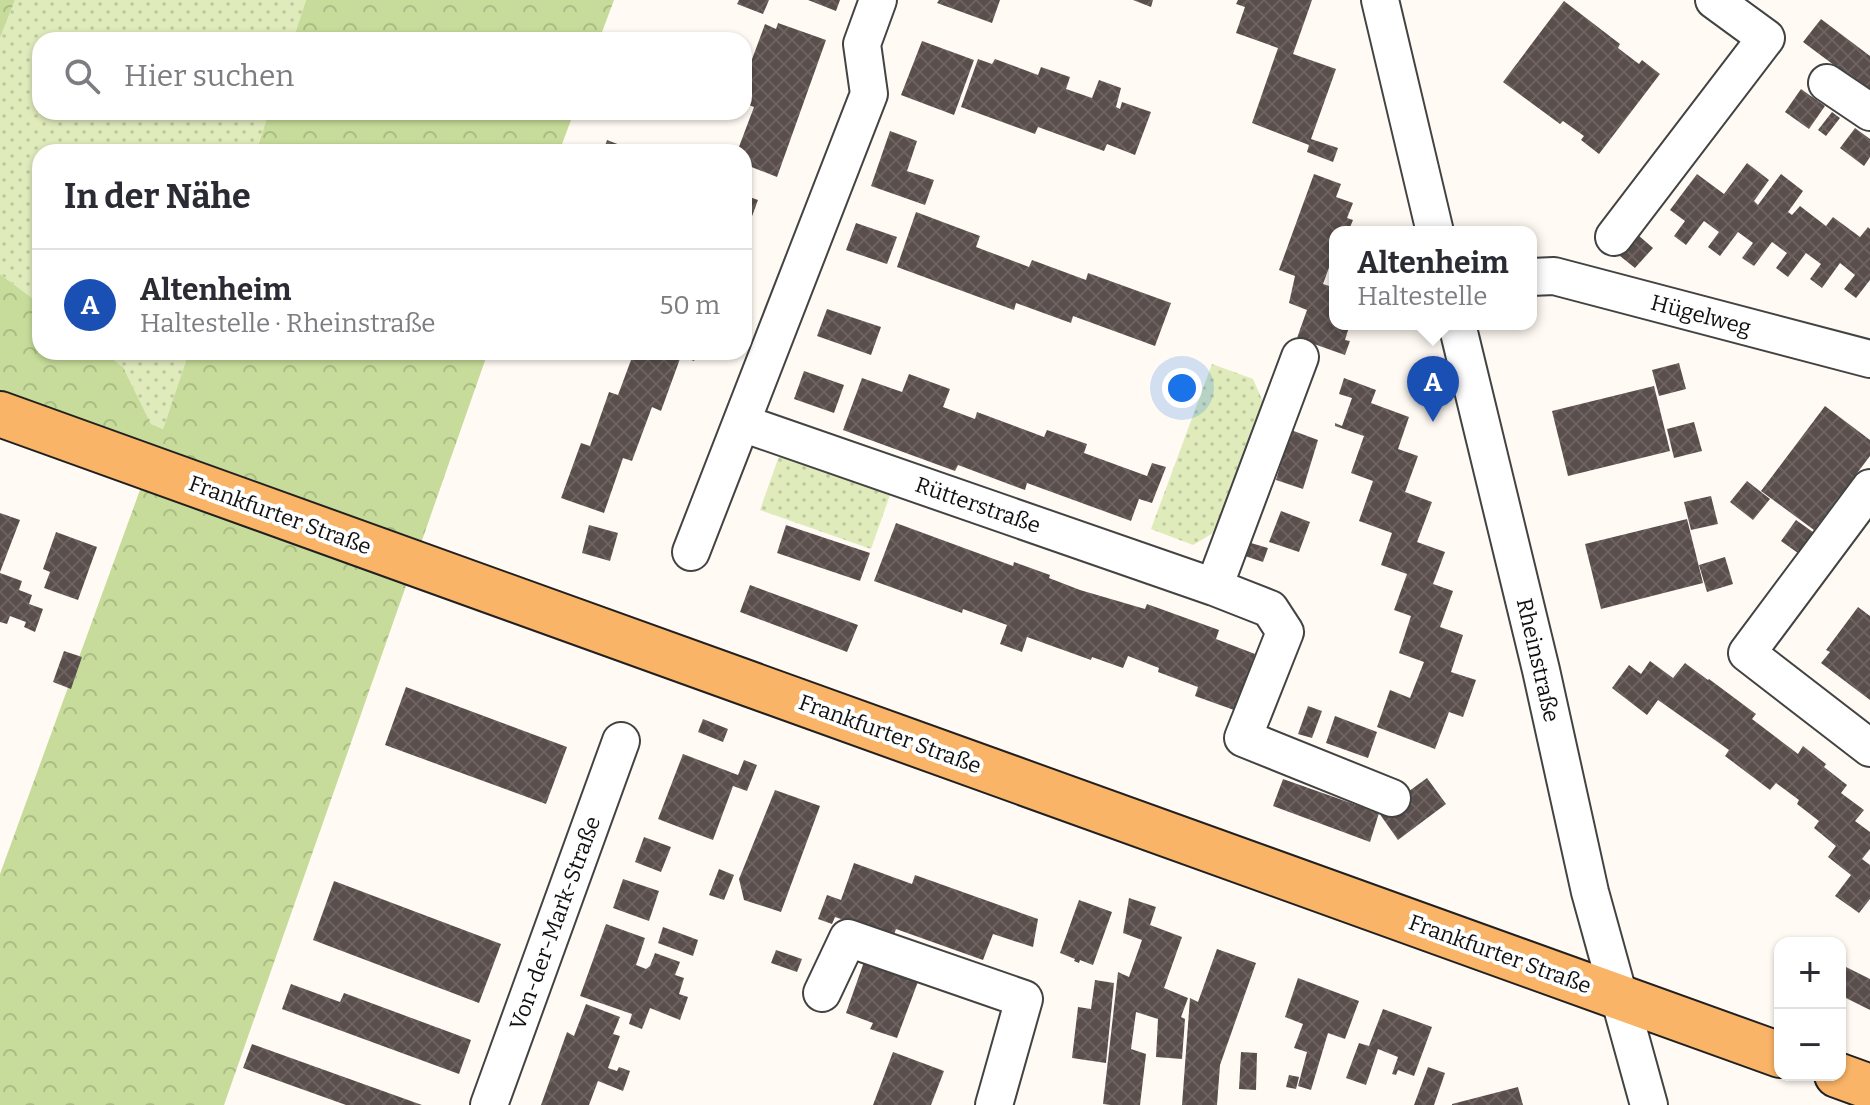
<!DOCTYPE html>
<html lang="de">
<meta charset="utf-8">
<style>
body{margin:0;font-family:Bitter,serif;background:#f7f7f7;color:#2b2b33}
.controls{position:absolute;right:24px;bottom:24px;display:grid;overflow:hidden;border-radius:16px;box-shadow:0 2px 6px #0004}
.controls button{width:72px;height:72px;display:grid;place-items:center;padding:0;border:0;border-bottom:2px solid #e1e1e2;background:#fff;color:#2b2b33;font:40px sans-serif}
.you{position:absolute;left:1182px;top:388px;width:28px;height:28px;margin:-20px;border:6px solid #fff;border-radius:50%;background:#1a73e8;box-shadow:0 0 0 12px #1a73e833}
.badge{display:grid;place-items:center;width:52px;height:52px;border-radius:50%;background:#2563eb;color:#fff;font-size:26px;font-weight:700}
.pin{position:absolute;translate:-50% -66px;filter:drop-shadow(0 2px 4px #0008)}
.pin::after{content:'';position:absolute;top:42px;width:28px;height:24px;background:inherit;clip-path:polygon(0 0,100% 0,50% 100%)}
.popup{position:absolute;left:1329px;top:226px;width:208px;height:104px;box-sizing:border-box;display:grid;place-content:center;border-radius:16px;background:#fff;filter:drop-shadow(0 2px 6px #0005);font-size:26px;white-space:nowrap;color:#7c7c81}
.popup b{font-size:30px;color:#2b2b33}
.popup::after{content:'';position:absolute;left:50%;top:100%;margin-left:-16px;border:16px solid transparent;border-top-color:#fff}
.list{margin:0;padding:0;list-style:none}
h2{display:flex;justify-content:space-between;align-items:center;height:104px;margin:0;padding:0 32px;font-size:34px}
h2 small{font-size:26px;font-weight:400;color:#7c7c81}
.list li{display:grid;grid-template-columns:52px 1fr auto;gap:24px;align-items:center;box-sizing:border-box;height:112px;padding:0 32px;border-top:2px solid #e1e1e2}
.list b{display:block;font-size:30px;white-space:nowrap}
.list p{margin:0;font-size:26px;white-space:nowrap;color:#7c7c81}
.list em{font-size:26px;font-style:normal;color:#7c7c81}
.icon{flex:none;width:44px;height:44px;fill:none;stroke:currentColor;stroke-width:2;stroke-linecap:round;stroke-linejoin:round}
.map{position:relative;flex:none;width:1870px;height:1105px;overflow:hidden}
.search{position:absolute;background:#fff;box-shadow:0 2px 6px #0004;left:32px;top:32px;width:720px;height:88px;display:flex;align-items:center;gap:20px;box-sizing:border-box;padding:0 28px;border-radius:24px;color:#7c7c81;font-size:30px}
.panel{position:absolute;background:#fff;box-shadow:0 2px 6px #0004;left:32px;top:144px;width:720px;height:216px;border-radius:24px}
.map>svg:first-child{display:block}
.grass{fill:url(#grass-dots)}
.forest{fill:url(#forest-crowns)}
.building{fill:url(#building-cross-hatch)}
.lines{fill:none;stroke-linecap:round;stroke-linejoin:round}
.minor-casing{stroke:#434343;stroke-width:40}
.major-casing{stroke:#212121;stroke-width:48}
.minor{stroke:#fff;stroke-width:36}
.major{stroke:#fab467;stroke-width:44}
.labels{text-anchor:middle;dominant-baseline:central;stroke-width:8;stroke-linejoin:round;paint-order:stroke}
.street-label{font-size:22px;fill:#101010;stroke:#fff}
</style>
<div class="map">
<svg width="1870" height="1105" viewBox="0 0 1870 1105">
<defs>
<pattern id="grass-dots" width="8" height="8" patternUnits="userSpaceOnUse" patternTransform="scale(2)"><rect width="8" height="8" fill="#dfebbb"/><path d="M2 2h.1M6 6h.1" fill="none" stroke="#bec8a0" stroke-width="1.8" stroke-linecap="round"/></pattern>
<pattern id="forest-crowns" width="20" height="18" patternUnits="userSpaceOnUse" patternTransform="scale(2)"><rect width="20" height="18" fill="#c7dc9a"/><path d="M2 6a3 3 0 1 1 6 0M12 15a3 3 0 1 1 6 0" fill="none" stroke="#aabc84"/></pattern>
<pattern id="building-cross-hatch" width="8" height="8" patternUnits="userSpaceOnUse" patternTransform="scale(2)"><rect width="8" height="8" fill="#594e4c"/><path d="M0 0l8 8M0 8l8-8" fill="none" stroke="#6c6361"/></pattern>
</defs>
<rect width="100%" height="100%" fill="#fffaf3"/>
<path class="grass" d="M15 0H306L293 40H40V112H269L256 152H40V304L0 274V38Z
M103 352H189L163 429 151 424 123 367Z
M1212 364 1253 379 1264 404 1218 530 1193 545 1151 529Z
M779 456 890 495 871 549 760 510Z"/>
<path class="forest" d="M0 0H15L0 38Z
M306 0H614L599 40H293Z
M269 112H574L559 152H256Z
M0 274 40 304V352H103L123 367 151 424 163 429 189 352H488L224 1105H0V874L148 468 0 413Z"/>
<path class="building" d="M739 0H769L763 14 737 4Z
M808 0H840L836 11Z
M939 0H1000L992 23 937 3Z
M1133 0H1153L1151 7Z
M1238 0H1312L1293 54 1336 69 1311 139 1338 148 1333 162 1307 152 1309 145 1252 123 1278 48 1236 33 1245 7 1236 4Z
M1564 1 1620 44 1618 48 1639 64 1642 60 1660 74 1599 154 1581 140 1584 136 1563 121 1560 124 1503 82Z
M1821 19 1870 56V92L1803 42Z
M778 23 826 40 777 177 744 164V152H737L754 107 744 103V81L765 24 776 29Z
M922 41 974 60 954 115 901 95Z
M978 59 992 64 995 59 1038 75 1041 67 1070 77 1066 89 1092 98 1099 80 1121 88 1116 107 1120 109 1122 102 1151 112 1135 155 1107 144 1104 151 1038 127 1035 134 961 107Z
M1801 89 1825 106 1809 129 1785 112Z
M1832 112 1840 118 1826 136 1818 130Z
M1855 128 1870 139V157L1864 166 1840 148Z
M890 131 917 141 907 171 934 180 925 205 871 186Z
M607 140 633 150 632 152H603Z
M1747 163 1769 180 1754 201 1758 205 1781 174 1803 191 1788 212 1792 215 1800 206 1826 226 1833 217 1860 237 1868 227 1870 229V280L1856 298 1844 289 1855 275 1840 263 1822 288 1810 279 1821 264 1806 253 1788 277 1776 268 1787 253 1772 242 1754 266 1742 258 1753 243 1738 232 1720 256 1708 247 1719 232 1704 221 1686 245 1674 236 1685 221 1670 210 1697 174 1724 194Z
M1314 174 1341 184 1336 197 1353 203 1347 218 1353 220 1348 232H1335V251L1323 284 1335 288V324H1350L1345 340 1350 341 1345 355 1297 338 1307 310 1289 303 1295 276 1279 270Z
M744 195 758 200 744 238Z
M916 212 980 236 976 247 1029 267 1032 260 1086 280 1088 273 1171 303 1155 346 1073 316 1071 323 1016 303 1014 310 897 267Z
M856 223 897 237 887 264 846 250Z
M1638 235 1653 248 1635 268 1620 256Z
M827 309 881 327 871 355 817 336Z
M634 352H698L694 361 681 356 661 411 652 407 632 461 623 458 604 513 561 498 581 443 590 446 609 392 618 395Z
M1679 363 1686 389 1659 396 1652 370Z
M804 371 844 385 834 413 794 399Z
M909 374 950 389 943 407 975 419 977 412 1044 437 1047 430 1087 444 1084 453 1147 476 1152 463 1166 467 1152 503 1139 499 1131 521 1027 483 1025 490 958 465 955 471 843 430 862 378 902 392Z
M1344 378 1376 390 1371 403 1409 417 1398 449 1418 456 1405 492 1432 502 1417 542 1445 552 1433 584 1453 591 1440 627 1463 635 1451 672 1476 680 1463 717 1449 712 1435 749 1377 727 1390 690 1410 698 1424 662 1399 653 1411 616 1394 610 1407 574 1381 565 1392 533 1359 521 1373 481 1351 473 1364 436 1335 426V423L1342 426 1352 398 1339 394Z
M1654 386 1670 451 1568 476 1552 411Z
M1825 406 1870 440V456L1814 530 1761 491Z
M1694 422 1702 451 1674 458 1667 429Z
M1291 430 1318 440 1303 489 1276 480Z
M1747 481 1770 499 1753 520 1730 502Z
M1711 496 1718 524 1691 530 1684 502Z
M1281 511 1310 522 1299 552 1269 542Z
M0 513 20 520 0 572Z
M1687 519 1703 583 1601 609 1585 544Z
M1796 520 1820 537 1805 558 1781 541Z
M896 523 1013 566 1014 562 1050 575 1049 578 1080 590 1145 609 1147 604 1219 630 1216 639 1255 654 1234 710 1195 696 1198 687 1158 672 1159 668 1128 656 1123 668 1092 657 1091 660 1027 637 1022 652 1000 644 1007 625 963 609 962 613 874 581Z
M589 525 618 533 610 561 582 553Z
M786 525 870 553 860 581 777 553Z
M56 532 97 547 78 600 44 588 50 572 43 569Z
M1244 541 1268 548 1263 562 1239 554Z
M1725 557 1733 584 1707 592 1699 565Z
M0 573 22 581 19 590 32 595 29 604 43 609 35 632 24 627 26 622 10 616 7 624 0 622Z
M750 585 858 625 847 652 740 612Z
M1858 607 1870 616V700L1821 663 1830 652 1826 650Z
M64 651 82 657 71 689 53 682Z
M1650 661 1673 678 1685 663 1708 680 1709 679 1756 714 1752 719 1798 754 1803 746 1826 764 1824 767 1847 785 1841 793 1864 810 1855 821 1870 832V849L1862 859 1870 865V899L1859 913 1835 896 1851 875 1828 857 1836 846 1814 828 1819 821 1797 804 1799 800 1776 783 1770 790 1725 756 1729 750 1658 700 1647 715 1612 688 1629 665 1641 674Z
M406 687 567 747 546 804 385 745Z
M1308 706 1322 711 1312 738 1298 734Z
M1335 716 1377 732 1368 758 1326 743Z
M703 719 728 729 723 742 698 732Z
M683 754 738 775 744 760 757 765 747 791 733 786 713 840 658 819Z
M1427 778 1446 804 1398 840 1379 813 1370 842 1273 806 1283 779 1379 813Z
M775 790 820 806 781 912 744 900 739 879Z
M644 837 671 847 661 872 635 862Z
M854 863 912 884 915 875 1038 919 1033 947 993 934 983 960 896 929 893 937 835 917 832 924 818 919 827 895 841 900Z
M719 869 734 875 724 900 709 895Z
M623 879 659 891 649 921 613 908Z
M334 881 501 944 479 1003 313 940Z
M1129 898 1156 907 1150 925 1182 937 1164 988 1188 998 1181 1017 1185 1019 1182 1059 1156 1057 1158 1019 1136 1012 1131 1049 1146 1054 1140 1105H1111L1103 1104 1118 972 1129 977 1142 940 1123 933Z
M1079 900 1112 912 1093 965 1080 960 1079 963 1074 961 1075 959 1060 953Z
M606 924 645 938 636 965 646 969 650 966 655 953 680 962 675 975 684 978 679 994 688 997 680 1020 650 1008 642 1029 629 1024 632 1014 580 996Z
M663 927 698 940 693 956 658 943Z
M1217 949 1256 963 1220 1065 1217 1105H1182L1190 998 1198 1002Z
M776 950 802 959 797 972 771 963Z
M865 959 919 979 897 1038 870 1029 873 1023 846 1013Z
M1840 964 1870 979V1010L1840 995Z
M1298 978 1359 1001 1345 1039 1328 1033 1311 1090 1298 1086 1307 1052 1294 1048 1303 1024 1285 1017Z
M1095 980 1114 983 1106 1063 1072 1058 1078 1007 1091 1009Z
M291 984 340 1002 344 993 471 1040 459 1074 282 1009Z
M586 1004 620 1017 613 1034 620 1036 608 1068 617 1071 619 1067 630 1071 623 1091 598 1081 589 1105H541L567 1032 574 1036Z
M1383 1009 1432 1027 1414 1076 1398 1070 1396 1075 1392 1074 1398 1057 1378 1049 1366 1085 1346 1078 1359 1043 1369 1046Z
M252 1044 422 1105H346L243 1068Z
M893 1052 944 1071 931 1105H873Z
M1241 1052 1257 1053 1256 1090 1239 1089Z
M1428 1067 1445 1073 1434 1105H1414Z
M1289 1075 1299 1077 1296 1089 1286 1087Z
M1518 1087 1523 1105H1452V1104Z"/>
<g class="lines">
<defs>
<path id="minor" d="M1380 0 1435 232
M1827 83 1870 112
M1614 237 1766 38 1714 0
M1531 277 1554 276 1870 359
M1457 324 1541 670 1590 892 1649 1105
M742 423 1214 587 1270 609 1285 632 1243 738 1392 798
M1870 488 1747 653 1870 748
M691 552 869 94 862 44 878 0
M1214 587 1300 357
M822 993 848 938 1024 999 994 1105
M489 1105 621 741"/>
<path id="major" d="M0 414 1780 1055
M1837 1075 1870 1087"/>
</defs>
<use href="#minor" class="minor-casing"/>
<use href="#major" class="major-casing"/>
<use href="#minor" class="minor"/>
<use href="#major" class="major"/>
</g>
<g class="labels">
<g class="street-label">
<text transform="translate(1701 315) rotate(15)">Hügelweg</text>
<text transform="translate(978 505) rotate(19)">Rütterstraße</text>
<text transform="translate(280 515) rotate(20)">Frankfurter Straße</text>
<text transform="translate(1538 660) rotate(77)">Rheinstraße</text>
<text transform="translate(890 734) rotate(20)">Frankfurter Straße</text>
<text transform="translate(555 923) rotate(-70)">Von-der-Mark-Straße</text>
<text transform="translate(1500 954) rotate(20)">Frankfurter Straße</text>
</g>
</g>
</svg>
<div class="controls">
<button>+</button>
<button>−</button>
</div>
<div class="you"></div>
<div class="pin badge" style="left:1433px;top:422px;background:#1a4fb4">A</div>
<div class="popup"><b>Altenheim</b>Haltestelle</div>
<div class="search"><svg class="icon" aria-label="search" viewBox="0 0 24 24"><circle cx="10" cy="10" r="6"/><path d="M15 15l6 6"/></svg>Hier suchen</div>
<section class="panel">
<h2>In der Nähe<small></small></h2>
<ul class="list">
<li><span class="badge" style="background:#1a4fb4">A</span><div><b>Altenheim</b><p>Haltestelle · Rheinstraße</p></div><em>50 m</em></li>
</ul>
</section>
</div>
